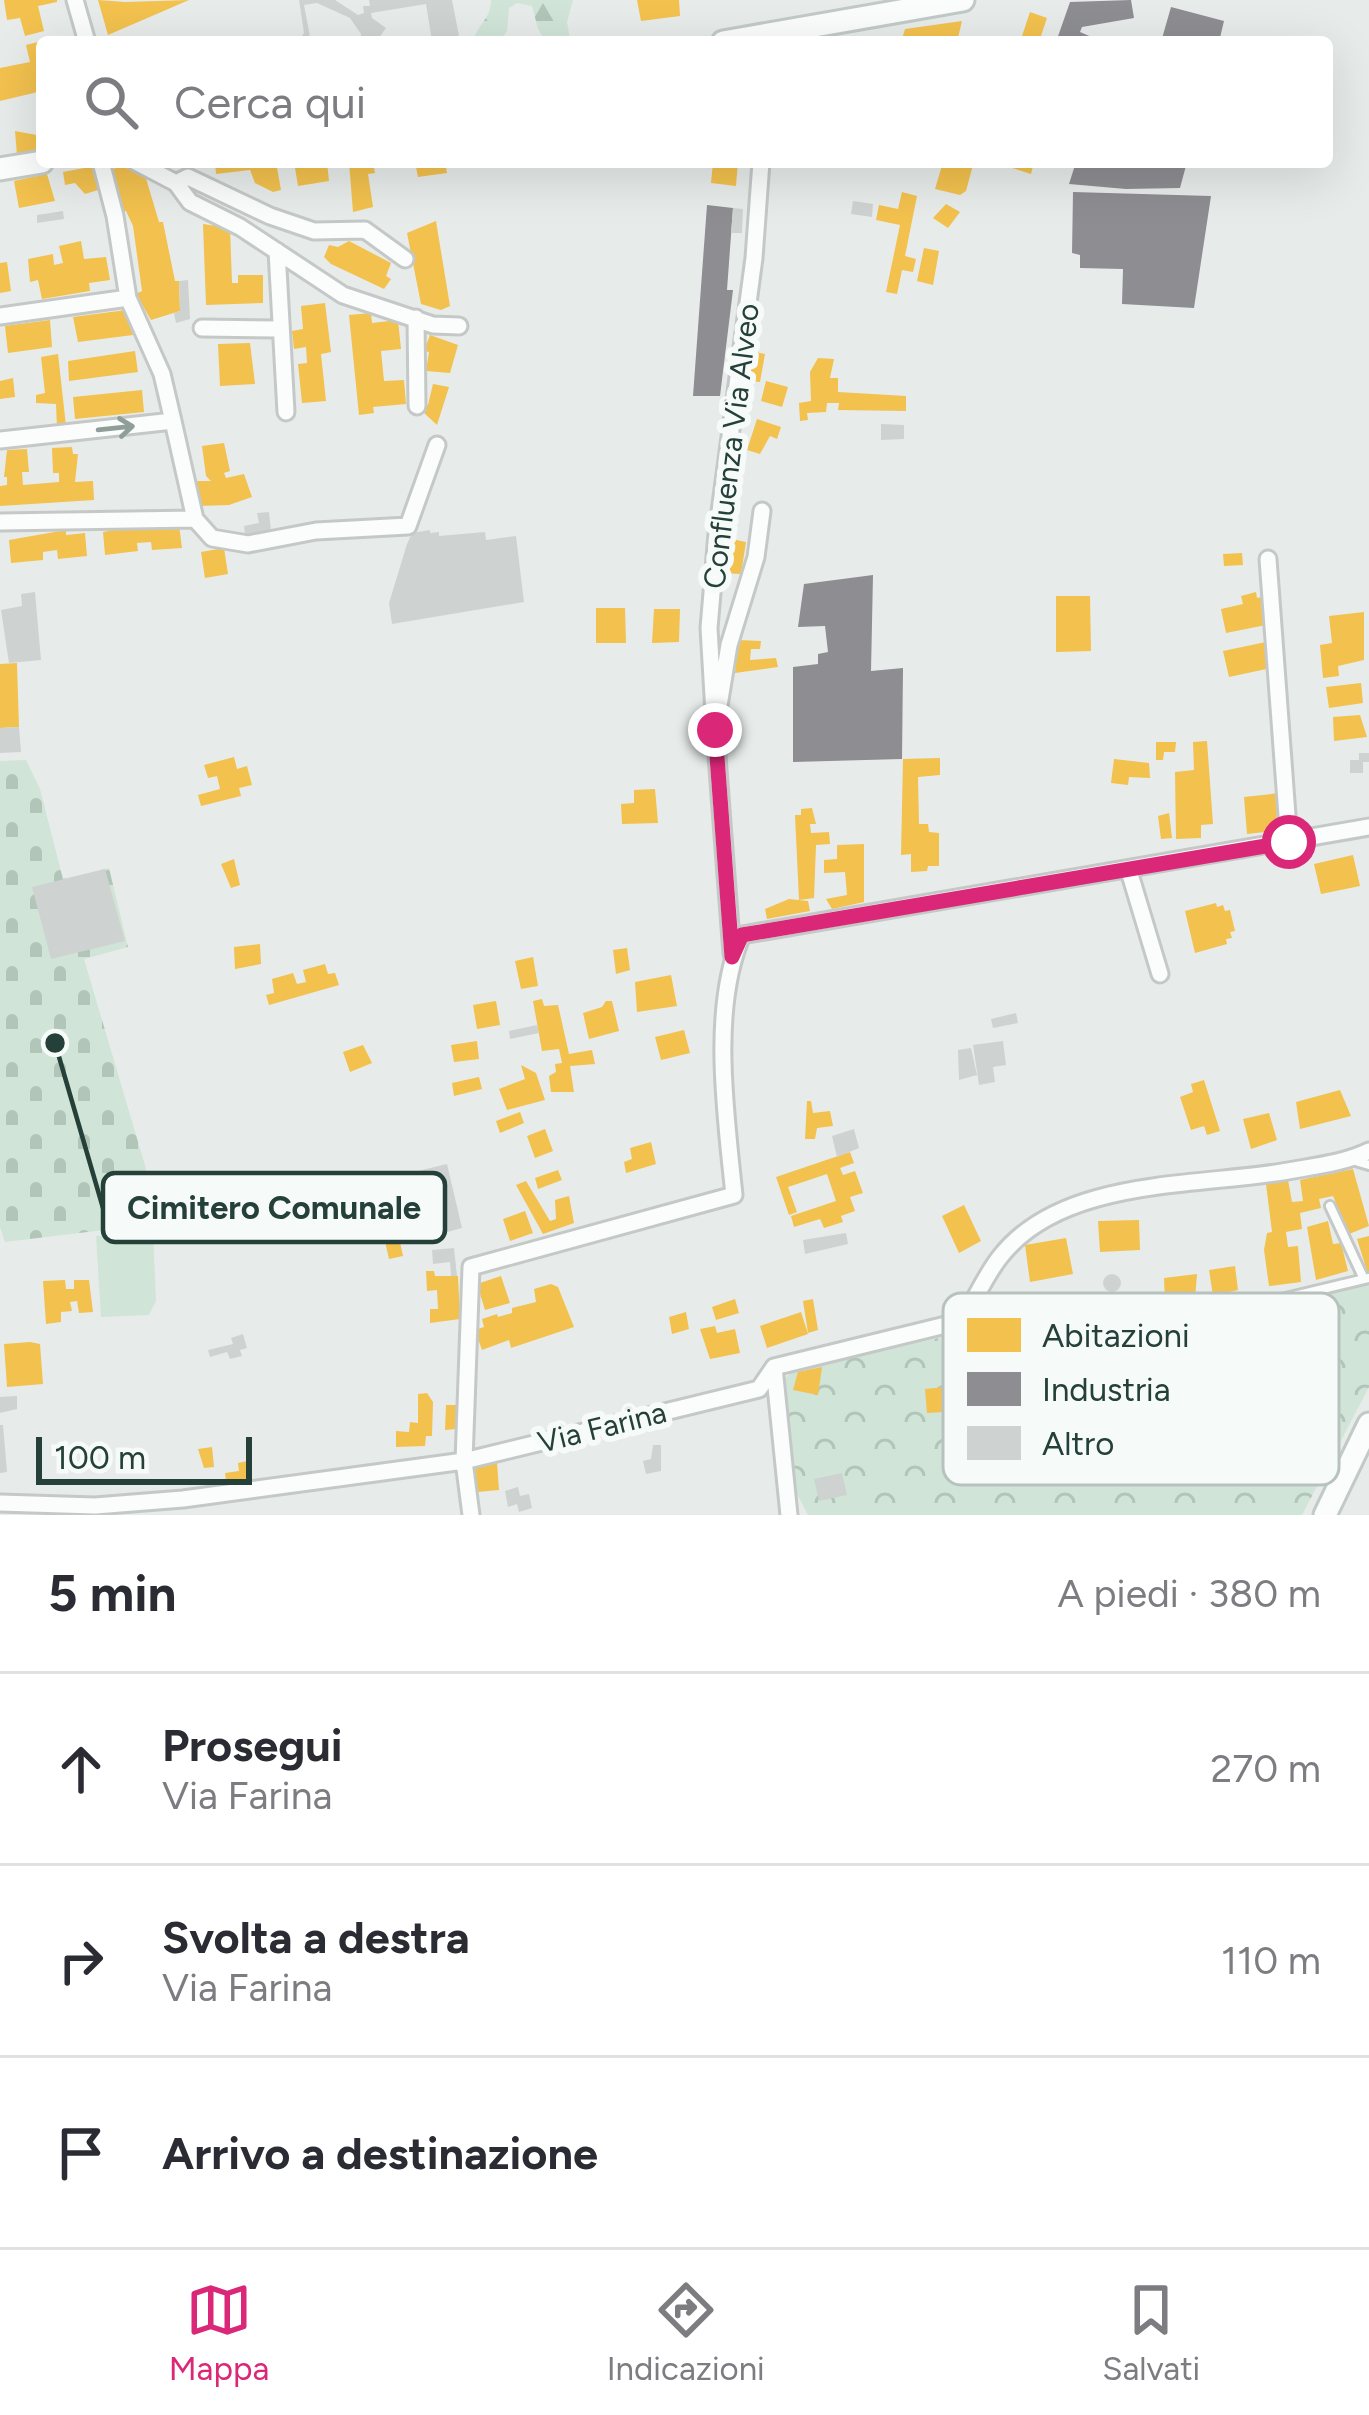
<!DOCTYPE html>
<html lang="it">
<meta charset="utf-8">
<style>
body{margin:0;font-family:Figtree,sans-serif;background:#f2f2f3;color:#2b2b33}
.scale{position:absolute;left:36px;bottom:30px;width:216px;box-sizing:border-box;padding-left:12px;border:6px solid #244039;border-top:0;font-size:33px;line-height:42px;white-space:nowrap;color:#244039;-webkit-text-stroke:9px #f6faf8;paint-order:stroke}
.stop{position:absolute;width:36px;height:36px;margin:-27px;border:9px solid #db2777;border-radius:50%;background:#fff}
.stop.end{background:#db2777;border-color:#fff;box-shadow:0 3px 12px #0008}
.list{margin:0;padding:0;list-style:none}
h2{display:flex;justify-content:space-between;align-items:center;height:156px;margin:0;padding:0 48px;font-size:51px}
h2 small{font-size:39px;font-weight:400;color:#7c7c81}
.list li{display:grid;grid-template-columns:78px 1fr auto;gap:36px;align-items:center;box-sizing:border-box;height:192px;padding:0 48px;border-top:3px solid #e1e1e2}
.list b{display:block;font-size:45px;white-space:nowrap}
.list p{margin:0;font-size:39px;white-space:nowrap;color:#7c7c81}
.list em{font-size:39px;font-style:normal;color:#7c7c81}
.icon{flex:none;width:66px;height:66px;fill:none;stroke:currentColor;stroke-width:2;stroke-linecap:round;stroke-linejoin:round}
.map{position:relative;flex:none;width:1369px;height:1515px;overflow:hidden}
.search{position:absolute;background:#fff;box-shadow:0 12px 48px #0002;left:36px;right:36px;top:36px;height:132px;display:flex;align-items:center;gap:30px;box-sizing:border-box;padding:0 42px;border-radius:12px;color:#7c7c81;font-size:45px}
.sheet{height:732px;background:#fff}
nav{display:flex;justify-content:space-around;align-items:center;box-sizing:border-box;height:168px;border-top:3px solid #e1e1e2;background:#fff;font-size:33px;color:#7c7c81}
nav a{display:grid;justify-items:center;gap:6px}
nav .on{color:#db2777}
.map>svg:first-child{display:block}
.forest{fill:url(#forest-firs)}
.cemetery{fill:url(#cemetery-stones)}
.park{fill:url(#park-crowns)}
.pitch{fill:#d0e4d7}
.homes{fill:#f2c14e}
.industry{fill:#8d8d92}
.building{fill:#ced3d1}
.lines{fill:none;stroke-linecap:round;stroke-linejoin:round}
.lane-casing{stroke:#c4c9c7;stroke-width:14}
.street-casing{stroke:#c4c9c7;stroke-width:21}
.secondary-casing{stroke:#c2cac7;stroke-width:27}
.lane{stroke:#fbfcfc;stroke-width:8}
.street{stroke:#fbfcfc;stroke-width:15}
.secondary{stroke:#fbfcfc;stroke-width:21}
.oneway{stroke:#909e9a}
.route{stroke:#db2777;stroke-width:15}
.labels{text-anchor:middle;dominant-baseline:central;stroke-width:12;stroke-linejoin:round;paint-order:stroke}
.street-label{font-size:30px;fill:#244039;stroke:#f6faf8}
.key{fill:#f6faf8;stroke:#b7c2bf;stroke-width:3}
.key-label{font-size:33px;fill:#244039}
.leader{fill:none;stroke:#244039;stroke-width:4.5}
.callout-dot{fill:#244039;stroke:#f6faf8;stroke-width:4.5}
.callout{fill:#f6faf8;stroke:#244039;stroke-width:4.5}
.callout-label{font-size:33px;text-anchor:middle;font-weight:bold;fill:#244039}
</style>
<div class="map">
<svg width="1369" height="1515" viewBox="0 0 1369 1515">
<defs>
<pattern id="forest-firs" width="22" height="20" patternUnits="userSpaceOnUse" patternTransform="scale(3)"><rect width="22" height="20" fill="#d0e4d7"/><path d="M5 1l3.5 6h-7zM16 11l3.5 6h-7z" fill="#b2c5b9"/></pattern>
<pattern id="cemetery-stones" width="16" height="16" patternUnits="userSpaceOnUse" patternTransform="scale(3)"><rect width="16" height="16" fill="#d0e4d7"/><path d="M2 7V4a2 2 0 0 1 4 0v3zM10 15v-3a2 2 0 0 1 4 0v3z" fill="#b2c5b9"/></pattern>
<pattern id="park-crowns" width="20" height="18" patternUnits="userSpaceOnUse" patternTransform="scale(3)"><rect width="20" height="18" fill="#d0e4d7"/><path d="M2 6a3 3 0 1 1 6 0M12 15a3 3 0 1 1 6 0" fill="none" stroke="#b2c5b9"/></pattern>
</defs>
<rect width="100%" height="100%" fill="#e7ecea"/>
<path class="forest" d="M491 0H573L567 22 570 39 546 42 538 29 532 6 517 3 509 8 507 31 499 42H473C477 24 491 20 491 0Z"/>
<path class="cemetery" d="M26 760 40 789 63 879 109 868 128 947 84 959 162 1223 5 1242 0 1227V761Z"/>
<path class="park" d="M1361 1282 1369 1284V1387L1302 1515H808L797 1494 784 1378 795 1371 973 1330 1138 1339 1199 1327Z"/>
<path class="pitch" d="M153 1233 156 1301 149 1315 101 1317 96 1236Z"/>
<path class="homes" d="M4 0H57V2L38 6 44 31 25 36 20 18 7 20Z
M98 0 125 2 189 0 108 35Z
M637 0H679L680 16 641 21Z
M1030 12 1047 18 1039 42H1020Z
M962 21 957 42H901L905 29Z
M42 41V91L0 101V68L30 62 26 45Z
M15 131 42 136V150L17 155Z
M215 162H276L281 190 273 192 255 183 250 170 216 174Z
M294 162H327L329 181 298 186Z
M349 162H373L375 173 368 174 373 207 353 212Z
M415 162H445L447 173 418 177Z
M713 162H738L736 186 711 183Z
M943 162 973 165 966 191 960 195 935 189Z
M994 162H1034L1031 174Z
M95 166 98 190 85 194 75 183 65 185 63 172Z
M121 166 145 175 159 222H163L175 281H179L180 311 151 320 136 294 142 291 133 226 126 211 121 212 113 169Z
M47 174 55 201 19 208 14 181Z
M902 192 917 196 905 256 916 259 913 272 902 270 897 294 886 292 900 225 876 220 879 205 898 209Z
M946 204 960 212 948 228 933 218Z
M436 221 450 306 441 310 421 304 407 233Z
M203 224 230 228 232 283H238V275H263V303L206 305Z
M81 241 84 259 106 257 110 280 89 283 90 291 42 299 38 280 30 282 28 259 53 254 54 265 63 263 59 246Z
M349 241 391 263 386 276 391 279 384 289 331 264 324 257 329 245 338 247Z
M924 248 939 251 933 285 917 281Z
M7 262 11 291 0 293V263Z
M325 303 331 352 321 354 326 401 302 403 298 364 307 363 306 347 294 349 292 331 303 329 301 306Z
M126 310 133 335 78 342 73 317Z
M371 313 372 323 398 320 401 349 381 351 384 381 404 380 406 404 373 407 374 413 359 415 349 315Z
M50 320 52 347 8 353 5 326Z
M430 335 458 345 450 373 426 371 429 352 424 351Z
M250 343 255 384 220 386 218 344Z
M135 351 138 372 69 381 68 361Z
M750 351 765 354 760 382 745 381Z
M58 354 66 426 57 428 56 404 36 403V395L45 393 41 357Z
M818 358 834 359 830 378H838V392L906 396V411L838 410 839 403H827L826 412 807 413 808 420 800 421 799 403 811 401 810 372Z
M13 378 15 397 0 399V381Z
M766 381 788 387 782 407 761 401Z
M433 384 449 387 437 425 422 411V405H428Z
M142 390 144 412 75 419 73 397Z
M757 419 781 427 777 439 770 436 760 454 747 450Z
M224 443 230 471 224 473 226 478 244 474 252 497 229 505 198 506 197 481H211L206 476 202 446Z
M72 447 73 454H78L75 482 93 481 94 500 0 506V486L7 485V477H4L7 450 27 449 29 472H22L23 485 59 482V473H53L52 448Z
M160 522V527L179 525 182 548 152 550 151 542 137 543 138 551 105 555 103 532Z
M66 530V535L85 533 87 556 58 559 57 550 43 552V560L11 563 9 540Z
M727 538 746 542 741 574 721 573Z
M224 548 228 574 205 578 201 552Z
M1242 553 1243 565 1224 566 1223 554Z
M1256 592 1257 598 1265 596 1271 624 1226 633 1221 609 1243 604 1241 596Z
M1056 596H1090L1091 651 1056 652Z
M596 608H625L626 643H596Z
M654 609H680L679 642 652 643Z
M1364 612V660L1338 666 1339 676 1323 678 1320 645 1332 643 1329 616Z
M738 640 761 641 760 649H751L750 660 776 658 778 667 735 673Z
M1266 642 1271 668 1229 677 1223 651Z
M17 663 19 727 0 728V664Z
M1361 683 1363 703 1329 708 1326 687Z
M1360 715 1367 737 1334 741 1333 717Z
M1207 741 1213 824 1201 825V838L1176 839 1175 772 1194 770 1193 742Z
M1156 742H1176L1175 752H1164L1163 760H1156Z
M234 757 237 769 247 766 252 785 239 788 241 796 201 806 198 795 220 789 217 776 208 778 204 765Z
M940 758V775L918 777 919 824H928L929 832 939 833V866H928L927 871 911 872V854L901 855 903 759Z
M1114 759 1149 763 1150 778 1129 777 1128 785 1111 783Z
M655 789 658 823 622 824 621 804 634 803V790Z
M1280 793 1283 830 1247 834 1244 797Z
M812 808 816 824H810L811 833 829 832 830 844 816 845 814 898 799 900 795 815H801V809Z
M1169 813 1172 838 1161 839 1158 816Z
M864 844V902L832 909 826 899 847 895 845 872 824 873V860L837 859V845Z
M1353 855 1360 886 1321 894 1314 864Z
M234 859 240 885 231 888 221 864Z
M789 899 808 901 810 911 767 919 765 909Z
M1216 903 1217 907 1223 905 1225 911 1230 910 1235 931 1230 932 1232 938 1226 939 1227 944 1195 953 1185 911Z
M260 944 261 964 235 969 234 947Z
M627 948 630 970 616 974 613 950Z
M533 957 538 986 521 989 515 961Z
M325 964 328 974 335 973 339 985 269 1005 266 995 274 993 272 979 293 973 297 984 306 982 303 970Z
M671 975 677 1006 637 1012 635 982Z
M542 999 544 1006 558 1005 569 1054 592 1050 595 1064 570 1066 574 1092H551L549 1076 556 1072 555 1064 562 1063 559 1049 542 1051 533 1001Z
M496 1001 500 1025 477 1029 473 1005Z
M606 1001H612L619 1031 589 1039 583 1013 602 1007Z
M684 1030 690 1053 661 1060 655 1037Z
M477 1041 479 1059 454 1062 451 1045Z
M363 1045 372 1063 350 1072 343 1052Z
M521 1065 536 1073 545 1100 507 1110 499 1089 525 1079Z
M479 1077 482 1089 454 1096 452 1083Z
M1204 1080 1220 1131 1207 1135 1204 1126 1191 1130 1180 1097 1193 1092 1191 1084Z
M1340 1090 1351 1116 1300 1129 1296 1102Z
M807 1101H811L813 1113 830 1111 833 1126 817 1128 815 1139H805Z
M520 1112 524 1123 500 1133 496 1121Z
M1269 1113 1277 1140 1251 1149 1243 1119Z
M545 1129 553 1151 535 1158 527 1136Z
M651 1142 656 1164 626 1173 624 1162 632 1159 630 1148Z
M850 1152 854 1163 840 1168 843 1175 855 1171 863 1193 850 1197 855 1211 841 1216 843 1222 824 1228 820 1219 794 1227 791 1216 836 1201 827 1174 788 1187 797 1212 789 1215 776 1177Z
M1353 1169 1369 1226 1349 1234 1333 1196 1319 1199 1321 1208 1300 1213 1302 1229 1286 1232 1288 1247 1298 1246 1301 1282 1269 1286 1264 1250 1267 1233 1272 1232 1266 1184 1288 1180 1292 1202 1303 1201 1300 1180Z
M558 1170 562 1180 538 1189 535 1178Z
M526 1181 550 1221 556 1219 555 1200 569 1196 574 1223 543 1234 516 1185Z
M964 1205 981 1241 959 1253 942 1216Z
M525 1211 533 1233 510 1241 503 1219Z
M1139 1220 1140 1250 1100 1252 1098 1221Z
M1328 1221 1333 1244 1341 1243 1348 1271 1316 1280 1307 1227Z
M398 1233 403 1256 389 1259 384 1237Z
M1369 1236V1274H1368L1357 1239Z
M1066 1238 1073 1274 1030 1282 1025 1245Z
M1235 1266 1238 1290 1213 1296 1209 1270Z
M426 1271H434L435 1276H458L460 1319 430 1323V1309H438L437 1290 427 1291Z
M1197 1274 1195 1299 1165 1302 1164 1278Z
M501 1276 510 1303 485 1310 477 1284Z
M65 1280 66 1289H74V1280H89L93 1312 79 1313 77 1301 70 1302 72 1311 61 1312V1322L46 1324 43 1281Z
M551 1284 558 1287 574 1327 511 1348 509 1340 482 1350 475 1330 484 1327 482 1319 497 1314 498 1317 512 1313V1308L536 1302 534 1289Z
M735 1299 739 1313 716 1320 712 1307Z
M813 1299 818 1330 808 1333 803 1301Z
M686 1312 689 1329 672 1334 669 1317Z
M801 1312 808 1334 767 1348 760 1326Z
M715 1326 717 1333 735 1329 740 1353 710 1359 700 1329Z
M30 1342 40 1344 43 1384 7 1387 4 1344Z
M822 1367 818 1395 793 1390 798 1372Z
M957 1386 959 1411 985 1409 989 1461 970 1462V1454H962L959 1411 927 1413 925 1389Z
M427 1393 433 1402 432 1436H426L425 1446 396 1447V1431L409 1432 410 1422 418 1423V1394Z
M446 1405H457L456 1429 445 1430Z
M212 1447 214 1467 204 1468 198 1449Z
M247 1461 251 1484 227 1488 225 1473 239 1471 238 1463Z
M497 1462 499 1490 477 1492 475 1467Z"/>
<path class="industry" d="M1131 0 1134 18 1082 27 1080 32 1094 38 1092 42H1056L1070 2Z
M1171 7 1224 21 1219 42H1161Z
M1076 162H1187L1180 188 1126 189 1069 184Z
M1073 192 1211 196 1194 308 1122 304 1123 269 1080 268V255L1072 253Z
M707 205 733 208 727 290H733L720 396H693Z
M873 575 871 671 903 668 902 759 793 762V667L818 664V654L828 652 825 626 798 627 804 584Z"/>
<path class="building" d="M299 0H335L358 15 364 13 363 6H370L369 0H452L459 36 432 41 426 4 371 13 372 18 386 28 376 42H361V34L350 18 317 3 304 5 311 42H298L304 33Z
M853 201 873 204 872 217 851 214Z
M733 208 743 209 742 233H731Z
M63 211 64 219 37 223V215Z
M188 280 190 319 176 323 174 313 180 311 179 281Z
M881 424 904 425V439L881 440Z
M269 512 271 531 245 534 244 526 259 523 257 513Z
M430 530V533L439 532V536L485 532 486 540 516 536 524 602 392 624 389 603 407 544 412 533Z
M35 592 41 660 9 663 1 610 22 606 21 594Z
M19 727 21 752 0 753V728Z
M1359 753H1369V762H1363V773H1350V760H1359Z
M105 869 125 941 51 959 32 887Z
M1016 1013 1018 1023 993 1028 991 1019Z
M537 1025 539 1033 510 1039 509 1031Z
M1003 1041 1006 1065 993 1067 995 1082 979 1085 973 1045Z
M971 1048 977 1075 959 1080 958 1050Z
M854 1129 859 1148 837 1157 832 1136Z
M447 1164 462 1228 429 1237 414 1172Z
M846 1233 848 1244 805 1254 803 1240Z
M454 1248 457 1276H451L450 1262 433 1264 432 1250Z
M1103 1283a9 9 0 1 1 18 0a9 9 0 1 1-18 0Z
M243 1334 247 1348 240 1350 242 1356 230 1359 227 1352 210 1357 208 1350 233 1344 231 1338Z
M17 1396V1409L0 1413V1397Z
M0 1425H3L7 1472 0 1473Z
M653 1445H661V1471L646 1474 643 1461 651 1459Z
M842 1473 847 1495 819 1501 814 1479Z
M518 1487 520 1496 529 1494 532 1508 519 1512 517 1504 508 1507 505 1491Z"/>
<g class="lines">
<defs>
<path id="lane" d="M1352 1160 1369 1165
M1330 1206 1363 1277
M1144 1324 1168 1326 1369 1278"/>
<path id="street" d="M75 0 87 42
M136 162 176 183 190 202 240 227 343 295 433 325 459 326
M176 183 188 177 270 216 314 231 365 230 405 259
M277 251 286 412
M0 316 128 298
M416 318 417 406
M202 328 279 329
M173 421 195 519 212 538 248 544 316 531 408 526 437 445
M0 440 173 421 162 374 128 298 115 216 101 162
M0 522 195 519
M1268 559 1289 842
M715 730 709 628 717 534 754 258 761 162
M1369 827 742 935C710 1009 726 1116 734 1195L471 1267 464 1461 759 1389 774 1367 962 1321C975 1300 985 1276 1000 1257 1062 1177 1198 1187 1288 1171 1316 1166 1344 1163 1369 1151
M1129 871 1160 974
M732 954 715 730 729 645 756 557 762 511
M774 1367 789 1515
M0 1503 95 1506 183 1499 464 1461 471 1515"/>
<path id="secondary" d="M723 42 963 0
M0 169 42 162
M1325 1515 1369 1424"/>
</defs>
<use href="#lane" class="lane-casing"/>
<use href="#street" class="street-casing"/>
<use href="#secondary" class="secondary-casing"/>
<use href="#lane" class="lane"/>
<use href="#street" class="street"/>
<use href="#secondary" class="secondary"/>
</g>
<defs><path id="oneway-shaft" d="M-6 0H5M1.5-3L5.5 0L1.5 3" fill="none" stroke-width="1.6" stroke-linecap="round" stroke-linejoin="round" transform="scale(3)"/></defs>
<use class="oneway" href="#oneway-shaft" transform="translate(116 428) rotate(-6)"/>
<g class="lines">
<path class="route" d="M715 730 732 957 742 935 1289 842"/>
</g>
<g class="labels">
<g class="street-label">
<text transform="translate(731 446) rotate(-83)">Confluenza Via Alveo</text>
<text transform="translate(602 1427) rotate(-14)">Via Farina</text>
</g>
</g>
<rect x="943" y="1293" width="396" height="192" rx="18" class="key"/>
<rect x="967" y="1318" width="54" height="34" fill="#f2c14e"/>
<rect x="967" y="1372" width="54" height="34" fill="#8d8d92"/>
<rect x="967" y="1426" width="54" height="34" fill="#ced3d1"/>
<g class="key-label">
<text x="1042" y="1347">Abitazioni</text>
<text x="1042" y="1401">Industria</text>
<text x="1042" y="1455">Altro</text>
</g>
<path class="leader" d="M55 1043L103 1208"/>
<circle class="callout-dot" cx="55" cy="1043" r="12"/>
<rect class="callout" x="103" y="1173" width="342" height="69" rx="12"/>
<g class="callout-label">
<text x="274" y="1219">Cimitero Comunale</text>
</g>
</svg>
<div class="scale">100 m</div>
<div class="stop" style="left:1289px;top:842px"></div>
<div class="stop end" style="left:715px;top:730px"></div>
<div class="search"><svg class="icon" aria-label="search" viewBox="0 0 24 24"><circle cx="10" cy="10" r="6"/><path d="M15 15l6 6"/></svg>Cerca qui</div>
</div>
<section class="sheet">
<h2>5 min<small>A piedi · 380 m</small></h2>
<ul class="list">
<li><svg class="icon" aria-label="ahead" viewBox="0 0 24 24"><path d="M12 20V5M6 11l6-6 6 6"/></svg><div><b>Prosegui</b><p>Via Farina</p></div><em>270 m</em></li>
<li><svg class="icon" aria-label="right" viewBox="0 0 24 24"><path d="M7 20v-9h11M14 6l5 5-5 5"/></svg><div><b>Svolta a destra</b><p>Via Farina</p></div><em>110 m</em></li>
<li><svg class="icon" aria-label="arrive" viewBox="0 0 24 24"><path d="M6 21V4h12l-3 4 3 4H6"/></svg><div><b>Arrivo a destinazione</b></div></li>
</ul>
</section>
<nav>
<a class="on"><svg class="icon" aria-label="map" viewBox="0 0 24 24"><path d="M3 6l6-2 6 2 6-2v14l-6 2-6-2-6 2zM9 4v14M15 6v14"/></svg>Mappa</a>
<a><svg class="icon" aria-label="directions" viewBox="0 0 24 24"><path d="M12 3l9 9-9 9-9-9zM9 14v-3h6M13 9l2 2-2 2"/></svg>Indicazioni</a>
<a><svg class="icon" aria-label="saved" viewBox="0 0 24 24"><path d="M7 4h10v16l-5-4-5 4z"/></svg>Salvati</a>
</nav>
